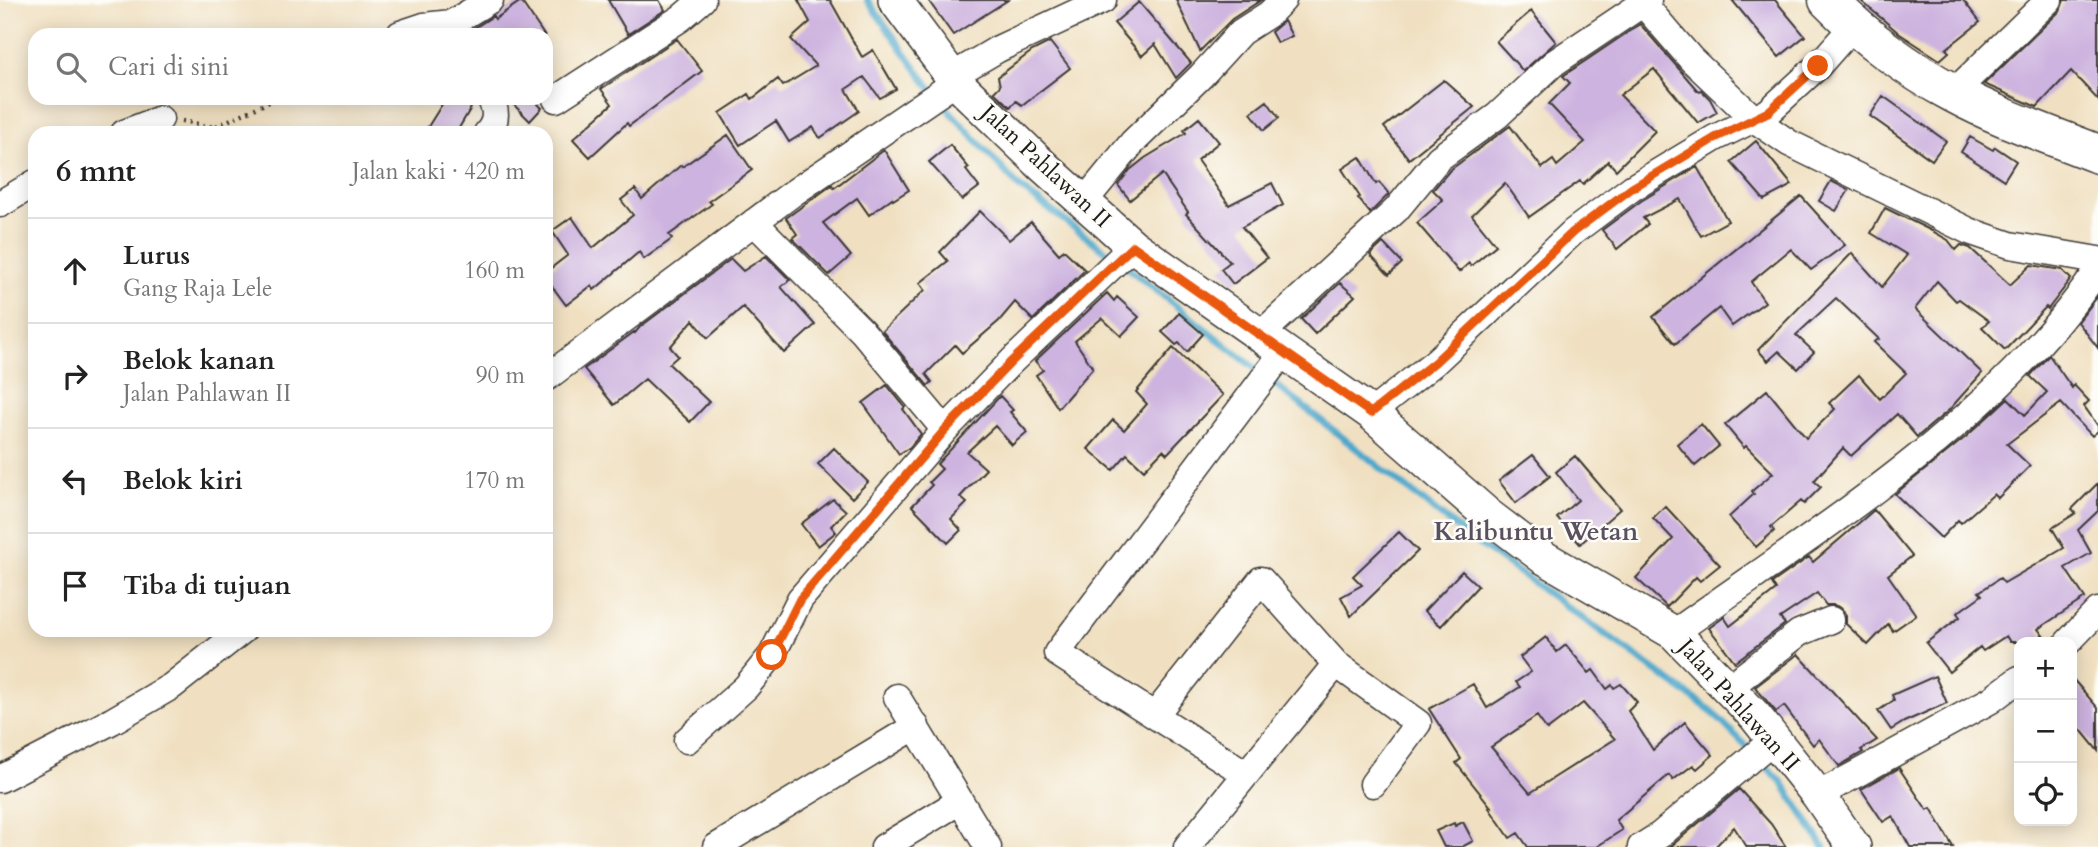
<!DOCTYPE html>
<html lang="id">
<meta charset="utf-8">
<style>
body{margin:0;font-family:Cardo,serif;background:#f6f6f6;color:#222}
.controls{position:absolute;right:21px;bottom:21px;display:grid;overflow:hidden;border-radius:14px;box-shadow:0 4px 18px #0003}
.controls button{width:63px;height:63px;display:grid;place-items:center;padding:0;border:0;border-bottom:2px solid #e0e0e0;background:#fff;color:#222;font:35px sans-serif}
.stop{position:absolute;width:21px;height:21px;margin:-16px;border:5px solid #ea580c;border-radius:50%;background:#fff}
.stop.end{background:#ea580c;border-color:#fff;box-shadow:0 2px 7px #0008}
.list{margin:0;padding:0;list-style:none}
h2{display:flex;justify-content:space-between;align-items:center;height:91px;margin:0;padding:0 28px;font-size:30px}
h2 small{font-size:23px;font-weight:400;color:#767676}
.list li{display:grid;grid-template-columns:46px 1fr auto;gap:21px;align-items:center;box-sizing:border-box;height:105px;padding:0 28px;border-top:2px solid #e0e0e0}
.list b{display:block;font-size:26px;white-space:nowrap}
.list p{margin:0;font-size:23px;white-space:nowrap;color:#767676}
.list em{font-size:23px;font-style:normal;color:#767676}
.icon{flex:none;width:38px;height:38px;fill:none;stroke:currentColor;stroke-width:2;stroke-linecap:round;stroke-linejoin:round}
.map{position:relative;flex:none;width:2098px;height:847px;overflow:hidden}
.search{position:absolute;background:#fff;box-shadow:0 4px 18px #0003;left:28px;top:28px;width:525px;height:77px;display:flex;align-items:center;gap:18px;box-sizing:border-box;padding:0 24px;border-radius:21px;color:#767676;font-size:26px}
.panel{position:absolute;background:#fff;box-shadow:0 4px 18px #0003;left:28px;top:126px;width:525px;height:511px;border-radius:21px}
.map>svg:first-child{display:block}
.lines{fill:none;stroke-linecap:round;stroke-linejoin:round}
.stream{stroke:#4ea7cb;stroke-width:7}
.building{fill:#cdb3df;fill-rule:evenodd}
.minor-casing{stroke:#3c3935;stroke-width:29}
.tertiary-casing{stroke:#3c3935;stroke-width:36}
.secondary-casing{stroke:#3c3935;stroke-width:41}
.path{stroke:#3c3935;stroke-width:4.5;stroke-dasharray:2 5;stroke-linecap:butt}
.minor{stroke:#fff;stroke-width:26}
.tertiary{stroke:#fff;stroke-width:33}
.secondary{stroke:#fff;stroke-width:38}
.route{stroke:#ea580c;stroke-width:9}
.labels{text-anchor:middle;dominant-baseline:central;stroke-width:5;stroke-linejoin:round;paint-order:stroke}
.street-label{font-size:23px;fill:#1c1c1c;stroke:#fdfcf7}
.quarter-label{font-size:26px;font-weight:bold;fill:#5a5160;stroke:#fdfcf7}
</style>
<div class="map">
<svg width="2098" height="847" viewBox="0 0 2098 847">
<rect width="100%" height="100%" fill="#fdfcf7"/>
<filter id="ink" filterUnits="userSpaceOnUse"><feTurbulence type="fractalNoise" baseFrequency=".0143" numOctaves="2"/><feDisplacementMap in="SourceGraphic" scale="14" xChannelSelector="R" yChannelSelector="G"/><feConvolveMatrix kernelMatrix="1 2 1 2 8 2 1 2 1" color-interpolation-filters="sRGB"/></filter>
<filter id="wash" filterUnits="userSpaceOnUse"><feTurbulence type="fractalNoise" baseFrequency=".00686" numOctaves="4" result="noise"/><feDisplacementMap in="SourceGraphic" scale="28" xChannelSelector="R" yChannelSelector="G"/><feGaussianBlur stdDeviation="1.57" result="paint"/><feColorMatrix in="noise" values="0 0 0 0 0 0 0 0 0 0 0 0 0 0 0 0 0 1.4 0 .05"/><feComposite in="paint" operator="in"/></filter>
<g filter="url(#wash)">
<rect width="100%" height="100%" fill="#f0e0c1"/>
<g class="lines">
<path class="stream" d="M867 0 937 97 1019 187 1114 257
M1123 264 1457 528 1710 710 1781 781 1824 847"/>
</g>
<g id="blocks">
<path class="building" d="M608 0H659L665 10 628 34Z
M798 0H830L862 57 873 50 896 89 880 98 864 77 846 89 859 111 820 138 813 127 789 142 776 121 740 145 720 113 749 94 752 99 778 79 783 86 816 66 791 39 810 22Z
M928 0H1008L953 35Z
M1176 0H1261L1232 19 1200 51Z
M1732 0H1775L1805 36 1779 57Z
M1860 0H1963L1980 22 1946 49 1949 52 1940 60 1900 34Z
M2064 0H2098V100L2071 71 2037 107 1984 84 2060 11Z
M521 1 544 35H471L475 32 473 29 493 16 495 19Z
M1139 2 1191 63 1176 78 1155 44 1142 56 1114 23Z
M1531 11 1556 42 1523 71 1496 41Z
M1284 21 1292 36 1277 43 1271 32Z
M1640 24 1698 91 1701 90 1710 99 1717 112 1698 123 1654 69 1620 95 1655 131 1616 170 1608 161 1583 184 1580 181 1529 217 1505 183 1472 215 1496 245 1471 266 1469 263 1459 272 1417 223 1443 200 1433 190 1450 170 1510 126 1542 168 1553 160 1557 166 1585 142 1549 104 1570 83 1563 76Z
M677 39 702 71 629 126 627 123 590 157 573 139 612 104 601 89Z
M1050 42 1070 68 1022 105 1016 101 1010 107 994 92 1000 86 998 77 1032 51Z
M1444 80 1474 107 1409 159 1384 127Z
M1883 96 1946 141 1932 160 1870 116Z
M446 98H474L475 101 456 133H424Z
M507 98H532L542 108 530 121Z
M1267 101 1279 118 1264 130 1251 113Z
M1199 118 1219 142 1197 160 1229 205 1272 183 1283 205 1242 227 1267 258 1233 284 1221 269 1230 262 1186 214 1188 212 1162 174 1130 200 1118 185 1130 170 1145 158 1186 133 1184 130Z
M728 135 752 170 709 201 712 204 669 235 672 239 644 259 639 252 594 290 591 286 566 305 546 278V272L568 255 552 231 572 217 593 248 633 215 621 200 635 189 642 199 681 165 682 167Z
M1970 137 1993 150 1995 147 2016 161 2004 180 1961 152Z
M1756 141 1792 185 1764 200 1731 162Z
M950 145 969 168 966 170 979 187 962 200 929 162Z
M884 150 909 190 893 200 892 198 869 215 857 198 823 223 851 256 829 275 792 238 797 234 786 218 832 185 834 188Z
M1360 157 1376 184 1379 182 1389 194 1370 213 1358 198 1360 197 1342 169Z
M1697 167 1728 221 1701 236 1680 199 1643 218 1648 224 1617 249 1602 230 1641 201Z
M1831 181 1849 190 1836 211 1819 201Z
M1801 196 1845 245 1811 270 1791 249 1751 282 1765 302 1732 326 1719 308 1675 344 1653 317Z
M1885 208 1932 231 1948 240 1956 250 1961 245 1970 248 2010 285 2031 265 2062 270 2071 279 2048 309 2046 307 2005 350 1982 327 1989 321 1959 299 1956 301 1937 281 1915 309 1982 373 1949 410 1917 437 1897 414 1851 456 1843 448 1814 481 1821 487 1804 504 1801 501 1771 527 1774 531 1756 547 1729 517 1754 494 1752 491 1773 473 1746 446 1744 448 1725 425 1767 390 1806 438 1835 409 1829 403 1859 375 1880 399 1906 373 1874 342 1879 339 1836 298 1796 335 1814 352 1798 369 1779 351 1768 361 1758 350 1852 253 1882 287 1907 255 1871 233Z
M980 211 1009 240 1031 222 1059 254 1064 250 1085 270 1033 320 1015 302 999 321 962 353 955 345 926 374 932 382 928 386 882 331 925 290 920 283 948 261 940 252Z
M1383 243 1402 263 1389 275 1370 255Z
M766 256 790 280 781 287 815 325 784 353 743 307 708 338 693 320 670 347 678 356 669 364 709 402 690 422 645 379 614 405 584 369 634 332 635 333 640 327 731 259 743 271Z
M1340 283 1355 296 1315 334 1301 319Z
M1107 293 1114 301 1117 297 1139 317 1121 336 1102 318 1075 341 1093 368 1058 408 1036 375 1043 370 1035 361Z
M2098 296V348L2078 322Z
M1179 313 1203 334 1187 352 1179 343 1176 345 1162 332Z
M1173 348 1223 395 1167 454 1163 450 1144 470 1127 454 1113 470 1088 449 1113 420 1124 430 1147 404 1136 392Z
M2049 355 2072 388 2074 385 2089 401 2084 406 2098 426V431L2092 436 2061 403 2007 444 2030 466 1998 498 1994 494 1961 523 1958 520 1941 538 1895 494 1967 436 2008 398 2025 415 2047 392 2030 376Z
M887 385 905 407 903 409 921 434 910 447 899 454 863 403Z
M1000 396 1013 410 1010 412 1027 432 1012 445 995 426 967 452 986 469 960 497 967 503 951 519 961 530 948 543 912 506 932 485 929 482 942 469 937 464Z
M1701 424 1719 446 1695 466 1677 444Z
M834 448 868 482 852 498 818 464Z
M1533 455 1550 476 1516 503 1499 481Z
M1575 456 1620 509 1580 544 1557 518 1578 500 1556 472Z
M2098 483V511L2078 530 2091 553 2065 568 2085 598 2038 629 2048 642H2010L2006 636 1983 651 1980 647 1949 672 1926 643 1960 617 1957 613 1982 595 1979 592 2000 578 2004 583 2064 548 2052 528 2076 513 2072 509Z
M833 499 846 511 831 526 836 532 818 546 801 524Z
M1665 506 1720 565 1700 581 1696 577 1667 607 1636 578 1673 539 1653 518Z
M1874 510 1912 556 1888 575 1916 615 1893 631 1888 624 1868 645 1846 624V615L1841 608 1834 605H1826L1817 593 1780 618 1785 624 1735 662 1709 628 1724 617 1730 626 1776 590 1772 583 1809 557 1813 562Z
M1399 532 1418 551 1351 616 1341 597 1362 585 1353 576Z
M1462 571 1478 586 1441 626 1424 611Z
M1546 637 1557 652 1566 645 1589 673 1593 670 1607 689 1612 685 1614 688 1621 684 1637 702 1628 711 1653 750 1685 722 1713 755 1697 769 1693 765 1673 780 1669 775 1616 820 1622 830 1596 847H1528L1518 833 1510 838 1489 808 1491 807 1456 763 1461 759 1429 709 1473 684 1487 708 1520 687 1516 682 1531 672 1520 657ZM1583 703 1615 739 1530 793 1491 747 1537 716 1547 730Z
M1798 654 1877 740 1861 750 1863 752 1839 766 1819 739 1813 745 1784 706 1776 712 1755 687Z
M1935 676 1947 703 1904 722 1891 730 1878 711 1894 700 1892 695Z
M2072 678 2098 708V751L2072 719Z
M1899 768 1927 810 1931 808 1953 847H1910L1893 816 1883 822 1861 789Z
M1739 789 1771 824 1786 847H1747L1734 827 1715 847H1670Z
M1463 822 1473 841 1462 847H1444L1436 831 1454 823 1455 826Z"/>
</g>
</g>
<g filter="url(#ink)">
<use href="#blocks" fill-opacity="0" stroke="#3c3935" stroke-width="2"/>
<g class="lines">
<defs>
<path id="minor" d="M1640 0 1691 59 1754 119 1789 143 1969 231 2010 245 2098 260
M400 34 424 26 452 23 490 0
M952 76 998 49 1103 0
M1953 93 2049 0
M556 99 681 18 702 0
M124 133 160 119
M487 133C497 122 497 111 490 98
M1083 203 1133 142 1201 76 1241 32 1269 14 1283 0
M0 204 35 183
M754 222 862 331 945 430
M1260 335 1396 210 1439 158 1497 116 1554 63 1648 0
M546 378 793 193 956 82
M1371 413 1435 362 1573 232 1632 188 1715 138 1768 112 1818 66 1854 25
M1674 633C1822 527 1993 423 2098 270
M2068 642 2098 611
M1727 689 1799 633 1831 620
M897 697 988 847
M1155 715 1261 580 1336 664 1418 723 1373 784
M687 740 746 687 772 655 800 599 945 430 1012 361 1133 246
M1246 774 1057 653 1284 351
M0 779 112 721 172 686 243 630
M1818 795 1991 700 2019 679
M716 847 916 726
M884 847 960 801
M1187 847 1336 664
M1641 847 1660 835 1773 740"/>
<path id="tertiary" d="M895 0 956 82 1042 165 1133 246 1371 413 1489 516 1543 557 1674 633 1755 716 1818 795 1854 847"/>
<path id="secondary" d="M1828 0C1863 36 1909 70 1953 93 1999 118 2050 135 2098 154"/>
</defs>
<use href="#minor" class="minor-casing"/>
<use href="#tertiary" class="tertiary-casing"/>
<use href="#secondary" class="secondary-casing"/>
<path class="path" d="M182 121 214 127 278 98"/>
<use href="#minor" class="minor"/>
<use href="#tertiary" class="tertiary"/>
<use href="#secondary" class="secondary"/>
</g>
</g>
<g class="lines" filter="url(#ink)">
<path class="route" d="M772 655 800 599 945 430 1012 361 1133 246 1371 413 1435 362 1573 232 1632 188 1715 138 1768 112 1818 66"/>
</g>
<g class="labels">
<g class="street-label">
<text transform="translate(1046 166) rotate(43)">Jalan Pahlawan II</text>
<text transform="translate(1739 705) rotate(48)">Jalan Pahlawan II</text>
</g>
<g class="quarter-label">
<text x="1536" y="531">Kalibuntu Wetan</text>
</g>
</g>
</svg>
<div class="controls">
<button>+</button>
<button>−</button>
<button><svg class="icon" aria-label="locate" viewBox="0 0 24 24"><circle cx="12" cy="12" r="6"/><path d="M12 2v4M12 18v4M2 12h4M18 12h4"/></svg></button>
</div>
<div class="stop" style="left:772px;top:655px"></div>
<div class="stop end" style="left:1818px;top:66px"></div>
<div class="search"><svg class="icon" aria-label="search" viewBox="0 0 24 24"><circle cx="10" cy="10" r="6"/><path d="M15 15l6 6"/></svg>Cari di sini</div>
<section class="panel">
<h2>6 mnt<small>Jalan kaki · 420 m</small></h2>
<ul class="list">
<li><svg class="icon" aria-label="ahead" viewBox="0 0 24 24"><path d="M12 20V5M6 11l6-6 6 6"/></svg><div><b>Lurus</b><p>Gang Raja Lele</p></div><em>160 m</em></li>
<li><svg class="icon" aria-label="right" viewBox="0 0 24 24"><path d="M7 20v-9h11M14 6l5 5-5 5"/></svg><div><b>Belok kanan</b><p>Jalan Pahlawan II</p></div><em>90 m</em></li>
<li><svg class="icon" aria-label="left" viewBox="0 0 24 24"><path d="M17 20v-9H6M10 6l-5 5 5 5"/></svg><div><b>Belok kiri</b></div><em>170 m</em></li>
<li><svg class="icon" aria-label="arrive" viewBox="0 0 24 24"><path d="M6 21V4h12l-3 4 3 4H6"/></svg><div><b>Tiba di tujuan</b></div></li>
</ul>
</section>
</div>
